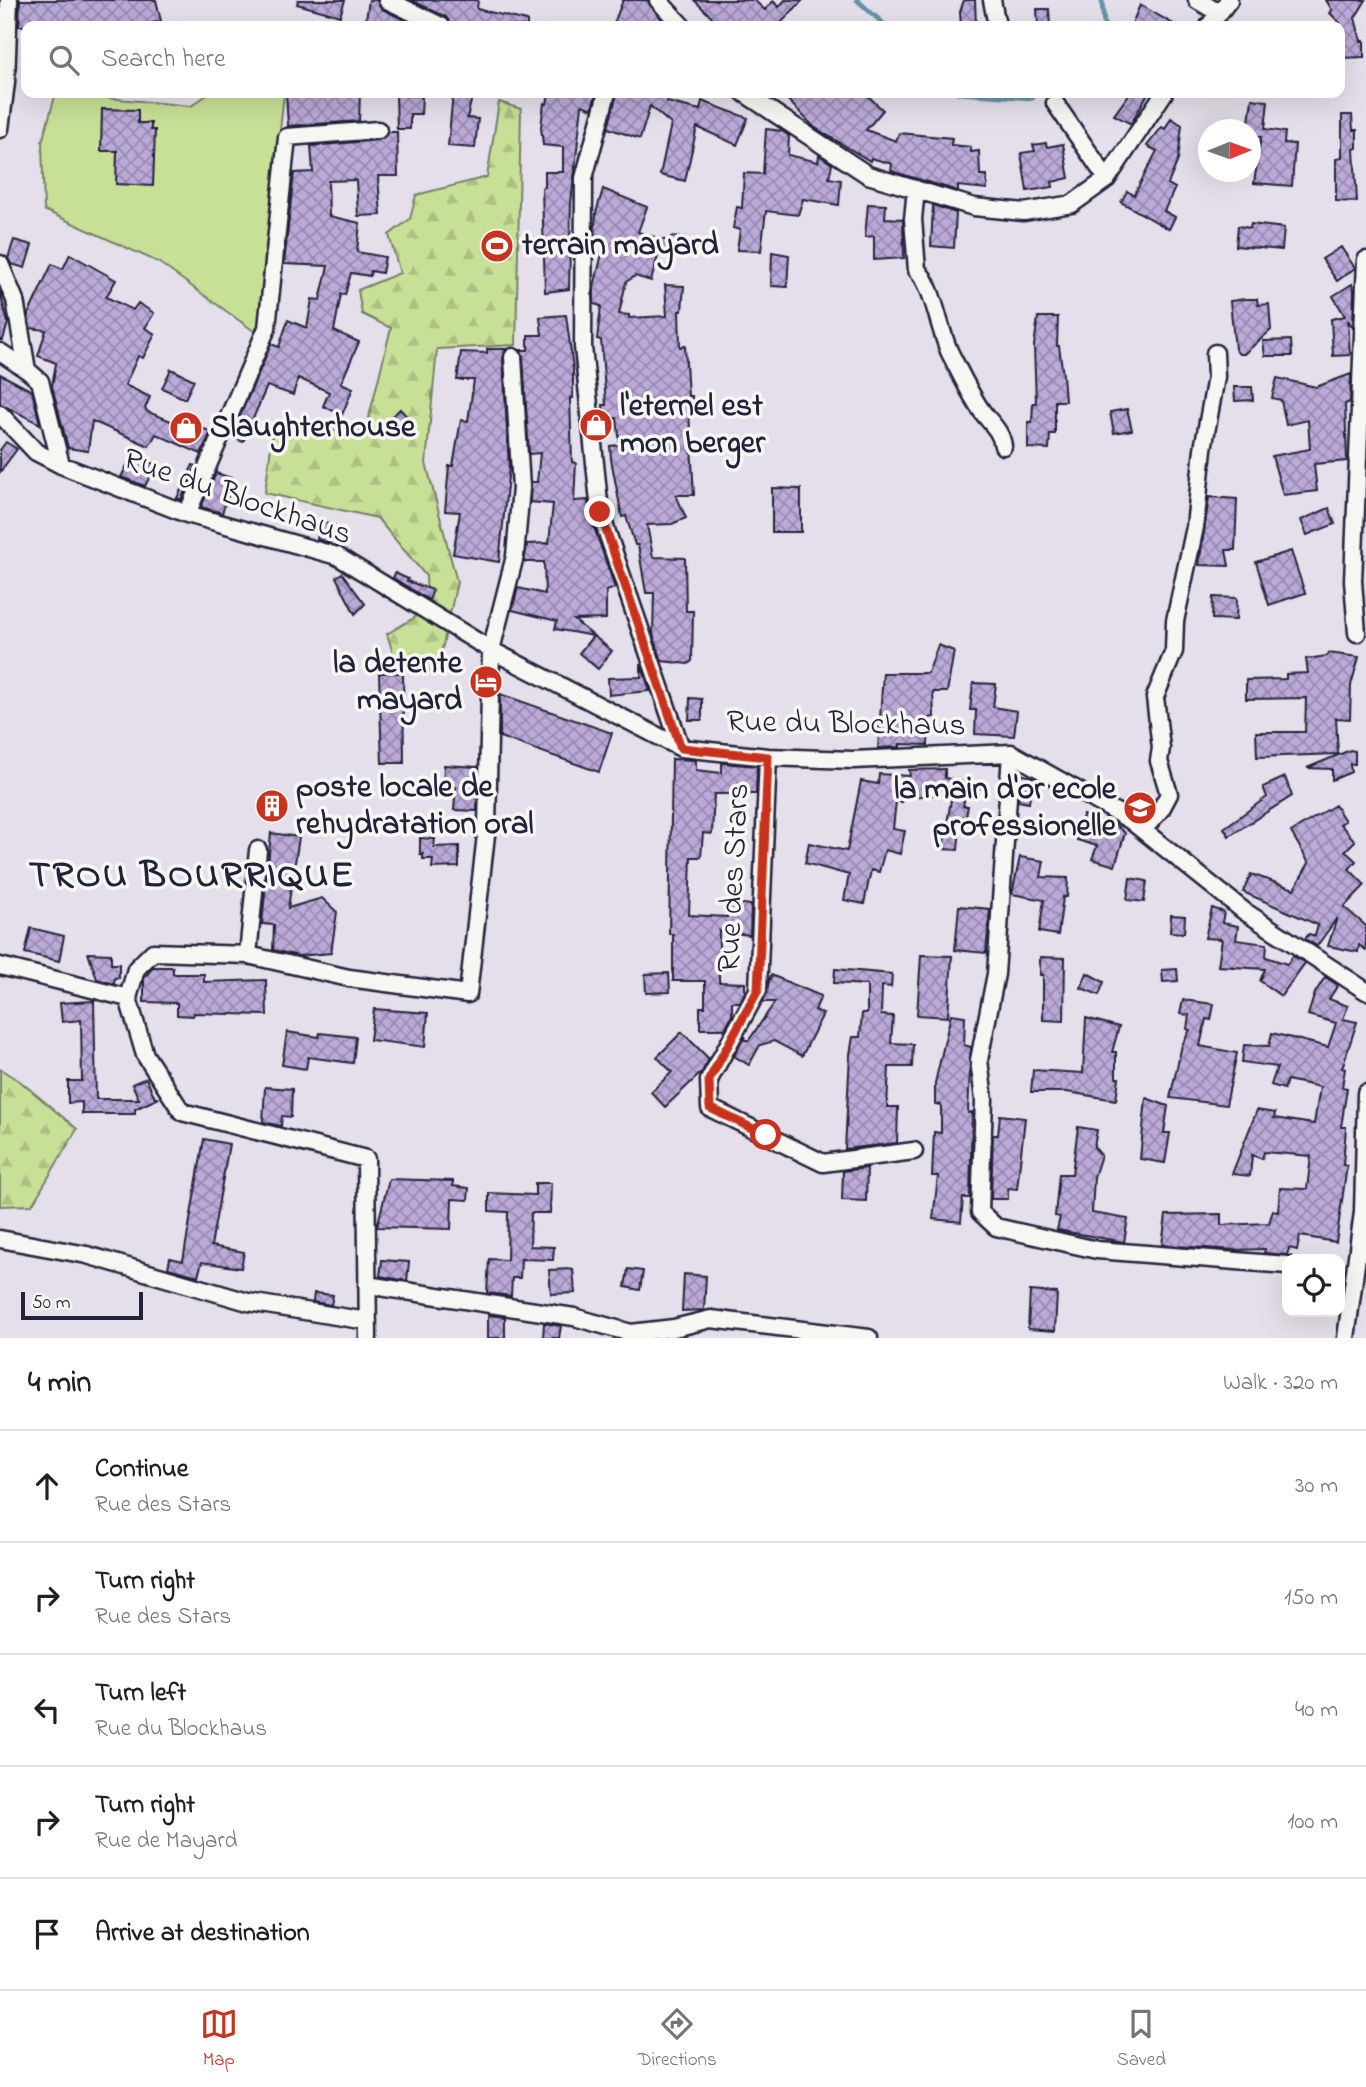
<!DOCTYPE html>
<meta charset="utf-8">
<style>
body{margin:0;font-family:"Indie Flower",sans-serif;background:#f6f6f6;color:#202124}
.controls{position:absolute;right:21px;bottom:21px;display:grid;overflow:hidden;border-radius:14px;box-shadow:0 7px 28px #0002}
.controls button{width:63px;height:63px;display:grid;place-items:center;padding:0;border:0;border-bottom:2px solid #e0e0e0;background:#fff;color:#202124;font:35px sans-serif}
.compass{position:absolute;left:1198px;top:119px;width:63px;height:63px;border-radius:50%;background:#fff;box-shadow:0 7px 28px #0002;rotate:89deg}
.scale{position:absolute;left:21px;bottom:18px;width:122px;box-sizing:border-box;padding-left:7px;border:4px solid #22223b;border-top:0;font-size:19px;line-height:24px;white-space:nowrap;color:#22223b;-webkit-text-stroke:5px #f6f6f2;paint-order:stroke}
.stop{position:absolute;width:21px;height:21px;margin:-16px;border:5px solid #c8321e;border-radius:50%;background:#fff}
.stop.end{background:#c8321e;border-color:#fff;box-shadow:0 2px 7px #0008}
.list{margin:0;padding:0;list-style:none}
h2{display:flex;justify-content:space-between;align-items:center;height:91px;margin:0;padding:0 28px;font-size:30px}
h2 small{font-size:23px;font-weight:400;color:#757577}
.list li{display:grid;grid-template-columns:46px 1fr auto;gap:21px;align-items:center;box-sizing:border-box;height:112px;padding:0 28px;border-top:2px solid #e0e0e0}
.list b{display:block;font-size:26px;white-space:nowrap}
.list p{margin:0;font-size:23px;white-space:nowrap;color:#757577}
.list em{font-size:23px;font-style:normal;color:#757577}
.icon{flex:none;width:38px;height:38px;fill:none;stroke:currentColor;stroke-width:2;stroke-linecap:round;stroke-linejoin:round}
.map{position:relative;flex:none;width:1366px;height:1338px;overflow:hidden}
.search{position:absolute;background:#fff;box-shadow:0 7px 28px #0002;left:21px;right:21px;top:21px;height:77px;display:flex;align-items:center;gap:18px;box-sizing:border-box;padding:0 24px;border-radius:14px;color:#757577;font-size:26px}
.sheet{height:651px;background:#fff}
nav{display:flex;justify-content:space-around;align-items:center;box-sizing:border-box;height:98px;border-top:2px solid #e0e0e0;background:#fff;font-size:19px;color:#757577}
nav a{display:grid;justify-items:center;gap:4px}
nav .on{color:#c8321e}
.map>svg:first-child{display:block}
.grass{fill:#c8e096;stroke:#758168;stroke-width:2}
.forest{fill:url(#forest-firs);stroke:#758168;stroke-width:2}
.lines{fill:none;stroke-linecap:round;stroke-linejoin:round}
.stream{stroke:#6592a9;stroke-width:5}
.building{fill:url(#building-cross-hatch);stroke:#22223b;stroke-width:2}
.minor-casing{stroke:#22223b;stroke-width:21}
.minor{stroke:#f6f6f2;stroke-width:16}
.route{stroke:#c8321e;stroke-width:9}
.labels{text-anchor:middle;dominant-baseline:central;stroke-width:7;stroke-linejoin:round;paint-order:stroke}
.poi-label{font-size:32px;font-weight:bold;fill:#22223b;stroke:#f6f6f2;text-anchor:start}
.street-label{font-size:32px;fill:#22223b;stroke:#f6f6f2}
.district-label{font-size:38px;font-weight:bold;letter-spacing:2px;fill:#22223b;stroke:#f6f6f2}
</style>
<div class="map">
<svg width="1366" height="1338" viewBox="0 0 1366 1338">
<defs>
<pattern id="forest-firs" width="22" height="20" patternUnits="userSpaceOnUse" patternTransform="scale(1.75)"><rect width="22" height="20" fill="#c8e096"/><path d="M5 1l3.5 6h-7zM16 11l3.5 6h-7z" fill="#acc082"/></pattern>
<pattern id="building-cross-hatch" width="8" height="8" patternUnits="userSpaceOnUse" patternTransform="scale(1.75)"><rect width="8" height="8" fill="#bba9d8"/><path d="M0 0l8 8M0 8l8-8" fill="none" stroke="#9889b0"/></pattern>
</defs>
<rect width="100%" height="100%" fill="#e4dfea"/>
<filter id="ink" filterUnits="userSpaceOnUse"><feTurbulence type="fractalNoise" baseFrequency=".0143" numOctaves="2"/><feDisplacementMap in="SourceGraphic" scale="14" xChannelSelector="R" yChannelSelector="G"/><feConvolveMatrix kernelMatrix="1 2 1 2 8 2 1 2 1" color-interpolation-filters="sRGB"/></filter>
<g filter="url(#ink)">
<path class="grass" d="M56 93 191 106 210 93H284L258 334 158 262 44 210 42 142Z"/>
<path class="forest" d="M499 102 521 109 516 345 437 349 426 463 457 582 437 672 398 669 387 634 427 610 426 576 377 518 265 493 274 423 365 433 391 328 362 314 358 290 400 273 389 235 410 219 416 195 487 177Z
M0 1069 21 1082 77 1129 32 1205 0 1206Z"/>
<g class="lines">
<path class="stream" d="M857 0 886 26
M1102 0 1104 26
M959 93 1032 98"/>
</g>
<path class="building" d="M20 0H156L161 21 140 26H19Z
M298 0H345L340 16 297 4Z
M369 0H377L382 9 417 26H365Z
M411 0H478L477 9 527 21V26H451L446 17Z
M623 0H647L663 21 659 26H613Z
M694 0H754L765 10 773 1 779 7 785 0H803L778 26H721Z
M964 0H975L976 26H961L960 12Z
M1326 0H1366L1355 18 1361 41H1364V57L1340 58V23L1330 13 1332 10Z
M1140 5 1177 26H1131Z
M1037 9H1049L1050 26H1038Z
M286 93H360L359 121 288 126Z
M453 93H473L467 118 478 119 475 148 448 146Z
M549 93H596L592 109 582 105 571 203 569 289 545 292 542 188 545 187V172H563V147L543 145 541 127 544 103 547 104Z
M617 93H671L667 102 700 110 702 101 748 118 737 145 697 127 685 181 660 175 671 124 650 106 640 139 608 128Z
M781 93H865L883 110 866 130 896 141 899 133 952 138 951 145 971 147V152L979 151 980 175H987V189L958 186V191L891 171 892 164 871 158 870 161 814 127Z
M1130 93H1148L1131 124 1114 115Z
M396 95 422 96 421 114H410V129H397Z
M1252 99 1268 101 1265 129 1285 132 1284 143 1295 144 1292 186 1254 183 1261 137 1250 136 1248 130Z
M102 109 138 110V123H151V130H155L153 186 116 184 117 151H101Z
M1342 115H1352L1353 130H1357V148L1354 149 1357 202 1336 201V159L1342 158Z
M1171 118 1182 125 1178 160 1168 184 1175 188 1164 211 1175 217 1169 229 1121 202 1127 191 1134 195 1157 151 1147 146 1162 127 1165 129Z
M766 129 782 131 789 136 788 155 818 162 819 155 832 164 829 178 841 180 839 205 803 199 798 215 766 211 761 251 737 250 740 230 733 228 737 207 742 208 744 173 763 174Z
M388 132H397L398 176H378L381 215 358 216 356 180 328 181 329 216 360 223 357 252 385 257 382 273 371 271 370 276 351 273 345 295 341 294 334 331 359 342 341 383 353 388 342 415 323 406 329 392 298 378 293 395 267 386 243 442 231 437 271 344 279 347 288 320 307 328 312 299 320 300 328 266 284 264 294 173 313 172 311 146 379 140Z
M1046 143 1047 147 1063 144 1069 178 1052 182 1053 187 1027 191 1021 153 1035 151 1033 145Z
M603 189 647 207 638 232 671 242V237H685L686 247 703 252 658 256 651 281 635 276 626 282 619 314 629 315V318L667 316 665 285 684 286 682 311H679L680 347 685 346 688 396H692L693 411 689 412 694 495H676L686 518 672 524 647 525 653 557 685 558 686 611H693L692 661 688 664 662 661 653 634 654 593H646L638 545H635L626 516 622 517 611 459 610 446 620 445 617 418 604 419 603 405H606L601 340 597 339 601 306 594 304V287L605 241 594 238 596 213Z
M868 204 886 205 885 218 903 219 904 258 874 260V236L865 237Z
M933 205 956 213 954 248 931 246Z
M1251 224 1284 228 1282 250 1236 246 1238 226 1250 228Z
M14 240 32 245 25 268 11 264 8 258Z
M1341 247 1355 268 1337 281 1322 259Z
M772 252 789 255 787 287 771 286Z
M70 254 116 280 106 297 133 310 138 303 154 313 145 328 155 334 143 358 138 356 125 385 150 397 145 408 148 412 176 423 178 417 211 432 201 454 156 434 149 446 92 421 88 451 68 448 52 386 56 363 38 356 46 330 30 328 28 315 52 264 63 269Z
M1352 284 1354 289 1353 328 1348 320 1350 355 1333 356 1331 319 1345 316 1333 296Z
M0 291 8 323 3 340H0Z
M1245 299H1257L1258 305 1269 304 1271 330 1244 354H1239L1235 349 1230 301Z
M566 315 573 368V398H570L572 462 576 463 574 501 588 500 590 515 615 588 606 591V619L574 620 612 651 598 669 579 653 593 636 555 629 557 621 512 610 518 588 545 594 544 562H524L527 544 549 543 553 504 530 502 531 482H537L540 453 529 454 523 356 520 350H528V335H542L540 317Z
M1038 317H1058L1057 346H1059L1063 375 1065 401H1055V434H1050L1049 449 1028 448V422H1032L1033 403H1036L1034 346Z
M1291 340 1292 356H1265L1263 341Z
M487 349H506L503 358 509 467 499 562 453 554 460 512 445 511 449 466H453L461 420 468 421 474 380H457L461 352 487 353Z
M171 369 194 380 185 399 162 388Z
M0 374 32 391 40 424 0 404Z
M1351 374 1350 402 1345 404 1347 461 1314 464 1317 491 1283 495 1272 456 1310 449 1308 420 1286 425 1281 400 1272 398 1277 378 1316 387Z
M1234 387H1252L1253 400 1235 401Z
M400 409 410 420 395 432 386 422Z
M1127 409 1132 430 1114 433 1110 412Z
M6 442 17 449 0 472V450Z
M133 454 156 465 145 486 121 477Z
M193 465 196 466 181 500 177 498Z
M216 473 234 479 222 513 201 507Z
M772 488 801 489V532H772Z
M1209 497 1237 499 1235 550H1226L1229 566 1199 565Z
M1329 508 1335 524 1307 535 1301 520Z
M321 522 334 525 330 543 317 539Z
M1291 551 1305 593 1269 605 1256 562Z
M342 573 365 604 355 614 336 577Z
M395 573 408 579 407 581 433 590 429 600 393 578Z
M1213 597 1237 598 1236 620 1212 619Z
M938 645 954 651 947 692H933L934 717 929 718 928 745 900 744V747L878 748 883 673H928Z
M1328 653 1359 657 1351 685 1350 719 1336 718 1338 754 1257 757 1256 732H1305L1306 698 1246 699V680L1286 679V674L1308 673 1306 659 1327 656Z
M641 664 650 691 609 695 608 678 641 677Z
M379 673H403L404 763H382Z
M973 683 996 684 993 707 1017 711 1014 736 975 734 976 710H970Z
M500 694 612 733 599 772 500 737Z
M690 698 702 699V720H689Z
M1350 750 1355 751V764H1350L1351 772 1332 780V769L1307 768Z
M672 759 696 760V770L722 773V763L757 766 756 794H714L712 834 703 833 701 857H691L689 915 727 917 728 902 751 905 750 935 719 931V982L745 983V992L740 1002H732V1015L725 1029H700V1007H705V981H673V934H669Z
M444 765 478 767 477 811 454 810 456 787 443 786Z
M945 769V778L986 787 966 791 963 806H968L964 828 960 827 958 850 943 849 952 793 902 798V802L896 801 893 829 905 831 900 854 885 850 879 872 871 870 864 904 844 900 849 875 805 863 809 843 847 851 861 781 878 784 879 774 910 776 909 770Z
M1020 774 1032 777 1029 803 1018 801Z
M1285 777 1292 796 1229 836 1224 828 1267 797 1263 787Z
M1335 805 1345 821 1340 824 1355 841 1345 851 1356 861 1349 869 1365 885 1344 907 1366 926V950L1359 945 1358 952 1328 946 1337 918 1317 946 1305 939 1309 934 1315 936 1318 925 1243 892 1251 874 1294 889 1309 863 1291 832Z
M1083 815 1108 824 1111 821 1125 833 1115 866 1092 859 1097 846 1077 840Z
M271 833 299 837 288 908 322 898 337 912 331 953 298 956 273 950 274 925 262 924Z
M420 838 435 839 434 847 459 846V867L432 868 433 859H423V854H420Z
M1020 857 1044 861 1041 877 1068 878 1067 897H1063L1058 935 1039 932 1044 900 1012 894Z
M1130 878 1147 881 1144 902 1127 900Z
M959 906 990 909 986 953 955 950Z
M1212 908 1224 912 1222 923 1238 926 1236 940 1267 944 1266 957 1287 964 1293 956 1305 963 1281 996 1260 981 1265 969 1218 966 1222 939 1205 938Z
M1171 915 1185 916 1184 933 1170 932Z
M31 928 64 936 59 961 25 953Z
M88 953 111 954V964H119V978H115L114 984 97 979Z
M921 955 952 956 948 1017 917 1015Z
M1040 957 1065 958 1064 1021 1043 1020V975H1040Z
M153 967H173V974H204V982L266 980 267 1015 194 1013 193 1016 177 1015V1003L144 1002V978Z
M835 969 892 974 891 987 882 986 881 1015 893 1016 891 1043 913 1044 912 1067H889L887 1107H898L897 1143 845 1149 850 1054 853 1037H860L862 1013H867V985L834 983Z
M1177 969 1178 981 1163 982 1162 970Z
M669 973 670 992 646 993 645 974Z
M1087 973 1104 982 1099 995 1081 988Z
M771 975 821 996 815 1010 823 1014 802 1056 774 1041 760 1045 749 1065 734 1056 745 1036V1040H749L775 1002H763Z
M1325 977 1338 985 1329 999 1348 1006 1343 1019 1357 1022 1342 1068 1345 1069 1342 1087 1347 1088 1341 1127H1346L1343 1165 1347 1166 1336 1242 1300 1236 1297 1250 1289 1248 1287 1255 1264 1253 1265 1249 1235 1250 1162 1245 1166 1215 1221 1214V1225L1269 1223 1273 1210 1278 1212 1280 1188 1307 1189 1311 1156 1264 1152 1262 1159 1252 1155 1250 1176 1232 1174 1257 1110 1275 1113 1274 1118 1314 1124 1320 1087 1287 1080 1284 1089 1271 1085 1277 1067 1242 1062 1244 1045 1269 1046 1272 1033 1328 1047 1336 1023 1308 1015 1315 993Z
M1183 1000 1214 1004 1211 1020 1206 1019 1200 1046 1237 1053 1226 1105 1170 1098 1182 1045 1190 1030 1187 1029 1189 1015 1180 1014Z
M94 1001 96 1099H139L132 1084 146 1078 155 1098H159L135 1109V1114H82V1102L68 1103V1081H82L81 1020 62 1022 60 1003Z
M374 1009 428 1013 425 1047 370 1040Z
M951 1014 965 1016 964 1045 971 1047 968 1113 972 1112 970 1198H963L961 1222 933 1219 938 1176H932L934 1132 941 1133V1105L935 1104V1083Z
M1086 1018 1119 1027 1112 1052H1116V1078H1119L1116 1100 1067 1092H1031L1033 1070 1083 1073Z
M287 1032 319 1037 320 1033 356 1037 353 1063 308 1057 306 1069 282 1065Z
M682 1032 709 1059 702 1072 665 1107 651 1092 672 1072 657 1057Z
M265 1087 292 1089 291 1117 282 1116 281 1126 263 1122Z
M1146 1098 1168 1106 1164 1133H1170L1165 1163 1140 1159Z
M1000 1115 1025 1118 1017 1189 1008 1188V1199H991L993 1135H998Z
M1078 1127 1097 1130 1094 1147 1101 1155 1094 1177 1092 1213 1128 1219 1124 1242 1057 1230 1060 1217 1055 1216 1059 1174H1072Z
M204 1139 229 1144 211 1246 244 1252 241 1268 202 1262 198 1276 168 1268 170 1258 183 1261Z
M867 1168 866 1201 842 1200 843 1171Z
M389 1179 453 1181V1186L469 1188 468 1200 452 1199 451 1229 377 1227Z
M535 1183H551L550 1213H531L530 1246 554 1247 553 1260 521 1259 520 1278H512L511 1296 487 1293 489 1259 507 1260 508 1212 489 1211V1193L535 1195Z
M382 1260 409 1262 407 1281 380 1276Z
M573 1269 575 1293 551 1294 549 1270Z
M628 1269 643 1271 640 1290 625 1287Z
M684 1274 706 1276 704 1310 682 1311Z
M1030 1291 1057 1293 1055 1331 1028 1329Z
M314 1293 333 1295 331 1305 313 1302Z
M488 1315 505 1317V1338H488Z
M544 1323 561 1326 559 1338H543Z"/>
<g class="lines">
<defs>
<path id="minor" d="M387 0 441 26
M658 0 682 26
M992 0 997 26
M1197 0 1219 13
M1209 26 1229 0
M607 93 584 178 583 347 600 512 681 748
M744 93 868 175 974 207 1024 212 1072 204 1107 179 1164 93
M1055 103 1107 179
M0 129 6 83 9 0
M916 189 913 219 917 270C933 284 939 330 950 353 959 371 970 394 981 410 990 423 1001 430 1003 446
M0 264 15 300 27 370 40 381 61 465
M0 352 27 370
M0 414 36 452 61 465 187 514 337 556 491 650 681 748 768 757 853 760 1011 753 1130 820 1244 911 1366 991
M187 514 267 328 287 137 378 130
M1357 633 1353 581 1366 260
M1011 753 996 974 979 1060 984 1100 980 1212 996 1227 1097 1250 1287 1265
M768 757 758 990 709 1080 710 1108 823 1163 914 1151
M1143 830 1161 809 1169 794 1159 761 1161 748 1155 697 1174 651 1175 621 1195 527 1203 449 1216 377 1215 353
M248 955 258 850
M0 966 128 998 145 1055 182 1112 366 1159 368 1338
M128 998 136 969 153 952 248 955 349 978 468 994 487 826 491 650 515 556 521 488 513 357
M0 1239 87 1255 248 1302 367 1321
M367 1285 574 1317 631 1333 674 1328 711 1319 869 1338
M1346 1338 1363 1212 1366 1093"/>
</defs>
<use href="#minor" class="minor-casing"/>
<use href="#minor" class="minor"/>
</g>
</g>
<g class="lines" filter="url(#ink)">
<path class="route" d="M600 512 681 748 768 757 758 990 709 1080 710 1108 766 1135"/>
</g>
<defs>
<symbol id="stadium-disc" viewBox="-11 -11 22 22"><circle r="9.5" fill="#c8321e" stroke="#f6f6f2"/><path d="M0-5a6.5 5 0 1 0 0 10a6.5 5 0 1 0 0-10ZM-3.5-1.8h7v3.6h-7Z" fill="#fff"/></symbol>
<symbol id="shop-disc" viewBox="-11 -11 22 22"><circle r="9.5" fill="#c8321e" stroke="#f6f6f2"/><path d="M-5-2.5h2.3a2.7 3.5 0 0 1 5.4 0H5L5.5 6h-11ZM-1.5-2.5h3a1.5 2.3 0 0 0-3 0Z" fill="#fff"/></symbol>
<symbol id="hotel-disc" viewBox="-11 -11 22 22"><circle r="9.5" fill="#c8321e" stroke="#f6f6f2"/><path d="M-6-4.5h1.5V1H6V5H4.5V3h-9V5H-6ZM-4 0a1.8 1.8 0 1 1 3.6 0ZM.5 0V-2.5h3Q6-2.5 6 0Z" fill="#fff"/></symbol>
<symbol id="building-disc" viewBox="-11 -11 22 22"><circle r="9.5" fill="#c8321e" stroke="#f6f6f2"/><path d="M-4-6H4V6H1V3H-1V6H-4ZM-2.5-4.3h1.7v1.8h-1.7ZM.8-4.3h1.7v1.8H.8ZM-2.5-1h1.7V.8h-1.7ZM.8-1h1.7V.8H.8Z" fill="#fff"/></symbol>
<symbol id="university-disc" viewBox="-11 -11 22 22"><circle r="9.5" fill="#c8321e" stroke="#f6f6f2"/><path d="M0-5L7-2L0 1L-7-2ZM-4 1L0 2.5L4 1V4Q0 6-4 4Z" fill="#fff"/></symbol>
</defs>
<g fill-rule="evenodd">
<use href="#stadium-disc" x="478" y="227" width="38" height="38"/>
<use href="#shop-disc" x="577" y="406" width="38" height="38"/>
<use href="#shop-disc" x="167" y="409" width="38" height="38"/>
<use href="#hotel-disc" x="467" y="663" width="38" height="38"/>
<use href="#building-disc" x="253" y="787" width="38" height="38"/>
<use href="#university-disc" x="1121" y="789" width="38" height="38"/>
</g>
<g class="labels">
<g class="poi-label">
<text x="522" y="246">terrain mayard</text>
<text x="620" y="407">l'eternel est<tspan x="620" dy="37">mon berger</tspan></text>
<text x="210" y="428">Slaughterhouse</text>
<text x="462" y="664" text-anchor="end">la detente<tspan x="462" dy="37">mayard</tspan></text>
<text x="296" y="788">poste locale de<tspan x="296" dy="37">rehydratation oral</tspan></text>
<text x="1116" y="790" text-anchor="end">la main d'or ecole<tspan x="1116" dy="37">professionelle</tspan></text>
</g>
<g class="street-label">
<text transform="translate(237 498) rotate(19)">Rue du Blockhaus</text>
<text transform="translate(846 725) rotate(1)">Rue du Blockhaus</text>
<text transform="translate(735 878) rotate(-87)">Rue des Stars</text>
</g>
<g class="district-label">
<text x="192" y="877">TROU BOURRIQUE</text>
</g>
</g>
</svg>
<div class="controls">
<button><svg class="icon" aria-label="locate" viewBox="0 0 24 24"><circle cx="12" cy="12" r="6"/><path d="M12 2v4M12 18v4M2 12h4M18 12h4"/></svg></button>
</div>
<svg class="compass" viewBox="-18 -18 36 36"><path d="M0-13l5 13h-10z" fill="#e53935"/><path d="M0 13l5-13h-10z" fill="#757577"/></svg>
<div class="scale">50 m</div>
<div class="stop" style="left:766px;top:1135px"></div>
<div class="stop end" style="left:600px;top:512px"></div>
<div class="search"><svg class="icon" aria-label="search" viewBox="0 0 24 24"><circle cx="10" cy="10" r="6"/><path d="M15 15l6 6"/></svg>Search here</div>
</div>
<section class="sheet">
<h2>4 min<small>Walk · 320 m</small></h2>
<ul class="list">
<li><svg class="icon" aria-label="ahead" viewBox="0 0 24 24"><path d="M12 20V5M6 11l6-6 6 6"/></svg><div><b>Continue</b><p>Rue des Stars</p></div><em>30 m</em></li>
<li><svg class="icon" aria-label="right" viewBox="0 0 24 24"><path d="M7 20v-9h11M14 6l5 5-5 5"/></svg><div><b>Turn right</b><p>Rue des Stars</p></div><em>150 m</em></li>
<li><svg class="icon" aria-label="left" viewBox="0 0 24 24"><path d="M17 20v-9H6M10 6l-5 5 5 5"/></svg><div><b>Turn left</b><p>Rue du Blockhaus</p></div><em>40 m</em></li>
<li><svg class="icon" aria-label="right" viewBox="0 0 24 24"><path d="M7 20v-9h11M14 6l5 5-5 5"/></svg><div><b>Turn right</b><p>Rue de Mayard</p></div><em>100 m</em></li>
<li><svg class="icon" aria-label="arrive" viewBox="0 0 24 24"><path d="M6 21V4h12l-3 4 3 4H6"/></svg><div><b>Arrive at destination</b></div></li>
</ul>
</section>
<nav>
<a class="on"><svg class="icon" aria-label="map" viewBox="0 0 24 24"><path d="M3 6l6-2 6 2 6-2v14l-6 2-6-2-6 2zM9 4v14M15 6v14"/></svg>Map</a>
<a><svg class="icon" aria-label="directions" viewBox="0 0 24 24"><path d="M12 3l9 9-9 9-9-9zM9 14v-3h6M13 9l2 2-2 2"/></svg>Directions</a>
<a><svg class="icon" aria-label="saved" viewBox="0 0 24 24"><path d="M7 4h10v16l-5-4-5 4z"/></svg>Saved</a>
</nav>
